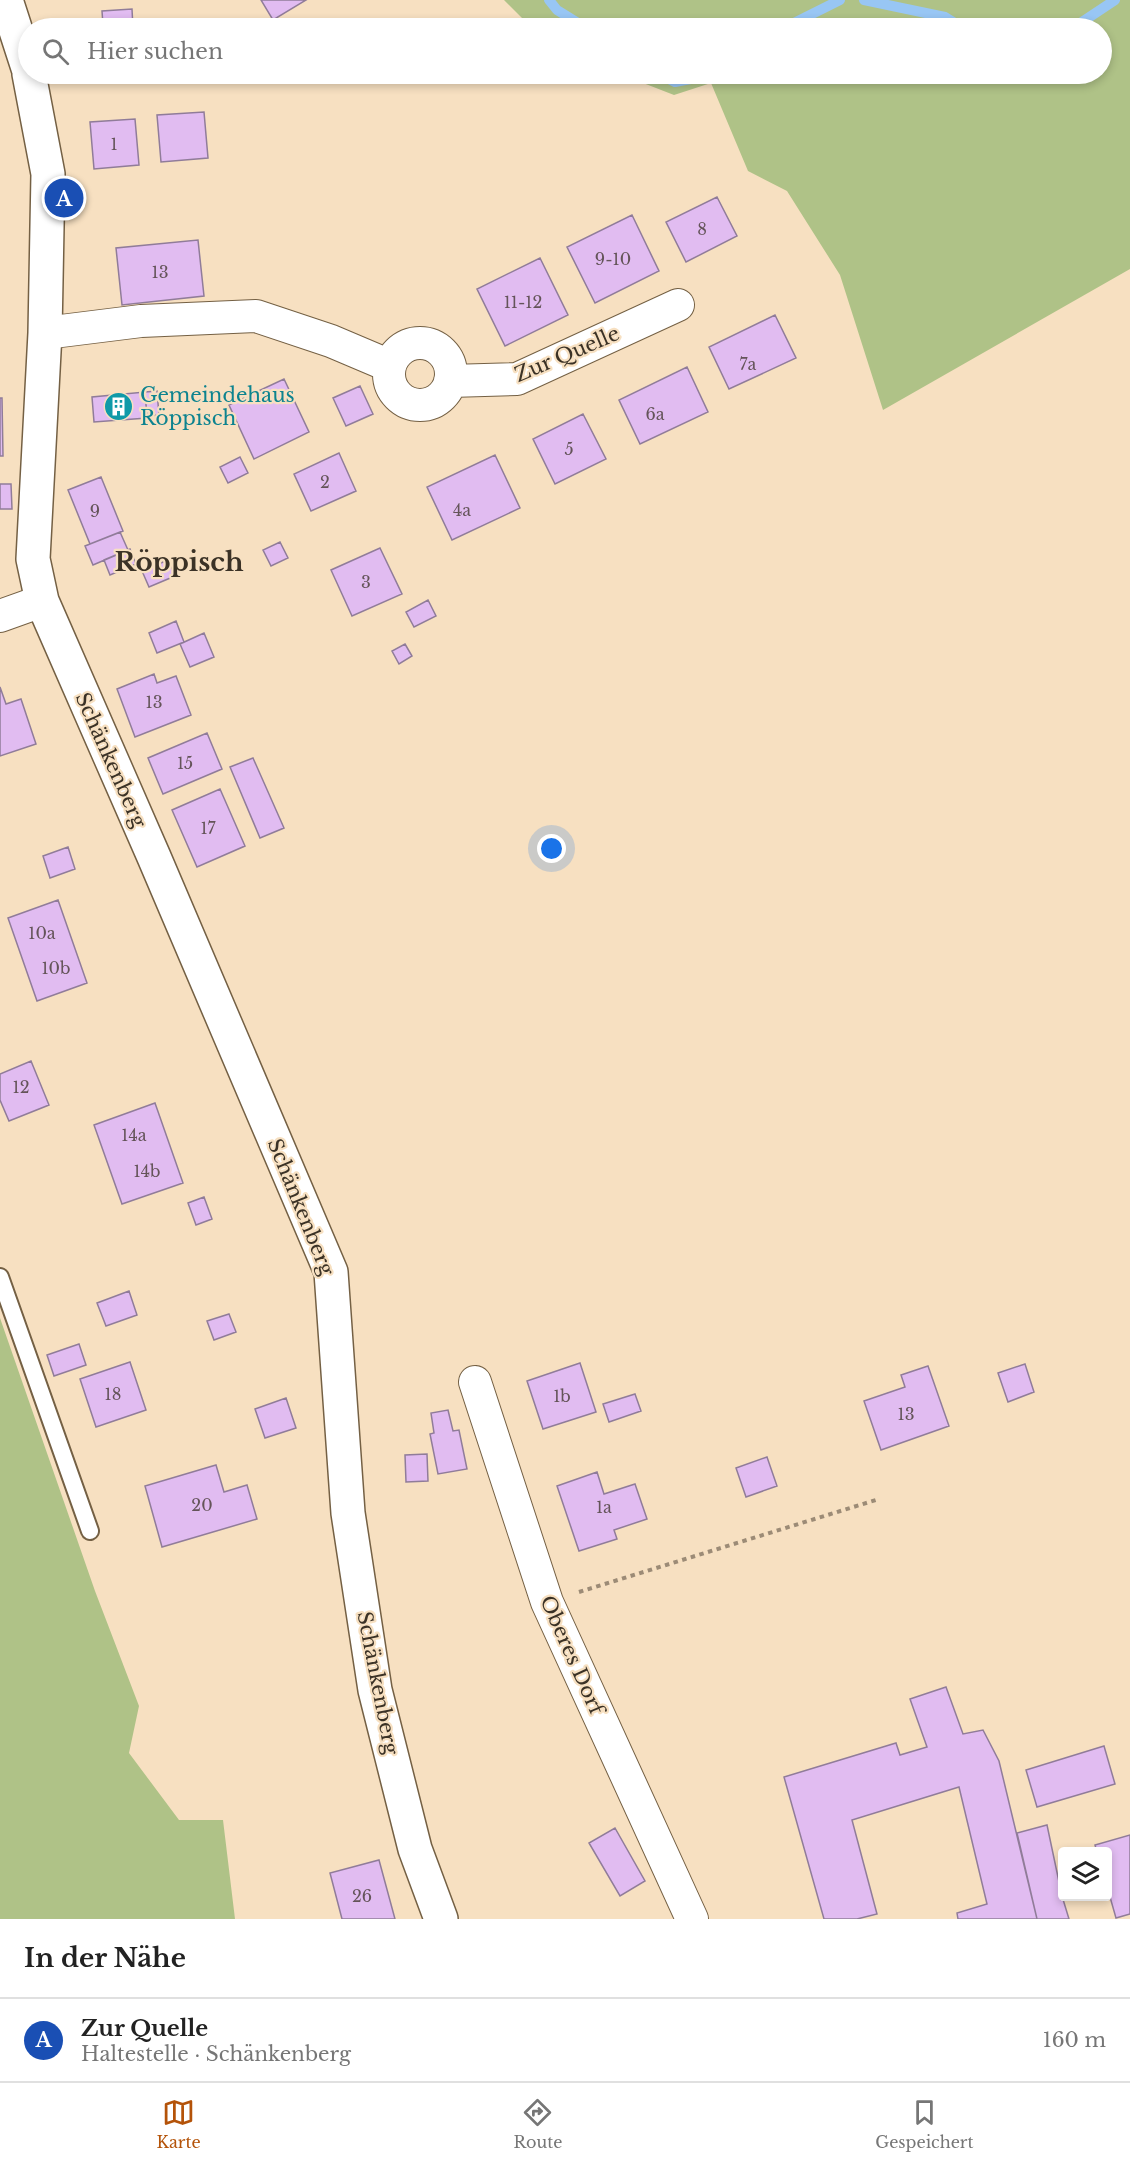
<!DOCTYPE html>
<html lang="de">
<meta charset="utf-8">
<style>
body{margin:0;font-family:"Libre Baskerville",serif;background:#f2f2f2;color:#222}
.controls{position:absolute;right:18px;bottom:18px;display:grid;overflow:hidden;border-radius:6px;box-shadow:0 3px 9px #0003}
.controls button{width:54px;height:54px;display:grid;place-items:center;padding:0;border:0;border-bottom:2px solid #e0e0e0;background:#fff;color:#222;font:30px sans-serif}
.you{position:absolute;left:552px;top:849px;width:21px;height:21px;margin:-15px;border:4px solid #fff;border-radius:50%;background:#1a73e8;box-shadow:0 0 0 9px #1a73e833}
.badge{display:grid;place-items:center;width:39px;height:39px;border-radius:50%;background:#b45309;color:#fff;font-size:20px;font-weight:700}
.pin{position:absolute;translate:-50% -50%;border:3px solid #fff;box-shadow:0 2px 6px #0006}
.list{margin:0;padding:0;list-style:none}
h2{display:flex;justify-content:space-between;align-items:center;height:78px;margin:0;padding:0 24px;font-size:26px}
h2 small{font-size:20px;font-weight:400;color:#767676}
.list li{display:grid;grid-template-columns:39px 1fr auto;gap:18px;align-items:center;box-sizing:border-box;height:84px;padding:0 24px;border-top:2px solid #e0e0e0}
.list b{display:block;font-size:22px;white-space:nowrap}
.list p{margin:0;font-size:20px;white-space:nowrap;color:#767676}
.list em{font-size:20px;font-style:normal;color:#767676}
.icon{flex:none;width:33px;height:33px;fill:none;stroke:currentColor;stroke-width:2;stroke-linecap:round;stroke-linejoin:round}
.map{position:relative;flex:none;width:1130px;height:1919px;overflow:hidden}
.search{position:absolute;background:#fff;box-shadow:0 3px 9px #0003;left:18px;right:18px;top:18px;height:66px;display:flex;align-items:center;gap:15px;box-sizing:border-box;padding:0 21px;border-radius:33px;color:#767676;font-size:22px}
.sheet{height:162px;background:#fff}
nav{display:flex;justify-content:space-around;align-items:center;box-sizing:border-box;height:84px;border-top:2px solid #e0e0e0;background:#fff;font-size:16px;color:#767676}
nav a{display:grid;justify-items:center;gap:3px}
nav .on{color:#b45309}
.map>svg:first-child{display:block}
.green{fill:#afc287}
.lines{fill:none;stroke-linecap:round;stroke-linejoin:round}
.stream{stroke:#98c6f4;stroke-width:10}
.building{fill:#e1bcf1;stroke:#907c99;stroke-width:1.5}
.lane-casing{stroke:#746044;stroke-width:20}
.street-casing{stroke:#746044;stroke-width:34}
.secondary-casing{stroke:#746044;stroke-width:36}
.path{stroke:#9c8b76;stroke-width:4;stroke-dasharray:4.5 4.5;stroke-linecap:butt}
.lane{stroke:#fff;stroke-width:16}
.street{stroke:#fff;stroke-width:32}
.secondary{stroke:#fff;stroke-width:33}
.labels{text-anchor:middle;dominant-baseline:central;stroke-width:4.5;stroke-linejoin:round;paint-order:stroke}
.number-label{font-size:16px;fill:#645459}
.street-label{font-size:20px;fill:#3b3226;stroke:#f7e0c1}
.culture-label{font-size:20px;fill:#0d838f;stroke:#f7e0c1;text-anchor:start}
.district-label{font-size:26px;font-weight:bold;fill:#3b3226;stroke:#f7e0c1}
</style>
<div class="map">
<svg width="1130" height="1919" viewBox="0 0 1130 1919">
<rect width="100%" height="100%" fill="#f7e0c1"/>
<path class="green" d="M504 0H1130V269L883 410 840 275 787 191 748 171 711 83 674 95 620 74H1102V28H532Z
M0 1318 95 1591 139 1706 129 1753 179 1820H223L235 1919H0Z"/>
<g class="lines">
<path class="stream" d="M549 0 557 10 586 28
M864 0 945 17 963 28
M786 28 792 24 840 0
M1073 28 1115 0
M659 74 675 82 716 74"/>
</g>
<path class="building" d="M261 0H306L273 20Z
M132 9 133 28H57L103 25 102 11Z
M60 74H112L60 78Z
M204 112 208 158 161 162 157 115Z
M135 119 139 165 94 169 90 122Z
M717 197 737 236 686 262 666 222Z
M632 215 659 271 595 303 567 247Z
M198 240 204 296 122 305 116 248Z
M540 258 568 315 505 346 477 289Z
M775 315 796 358 729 389 709 347Z
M687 367 708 412 640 444 619 400Z
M284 379 309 432 254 459 229 405Z
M360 386 373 414 346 426 333 398Z
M157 391 159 415 147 416 145 392Z
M145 392 147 418 94 422 92 397Z
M0 398H2L3 456H0Z
M583 414 606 459 555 484 533 439Z
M339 453 356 491 311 511 294 474Z
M495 455 520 508 452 540 427 487Z
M240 457 248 473 228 483 220 467Z
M101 477 123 531 90 544 68 490Z
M0 484H11L12 509H0Z
M120 532 128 550 93 565 85 546Z
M280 542 288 558 271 566 263 550Z
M380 548 402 594 352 616 331 570Z
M130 549 136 564 110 575 104 560Z
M168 560 175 576 149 587 142 571Z
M428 600 436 616 414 627 406 612Z
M176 621 184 642 157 653 149 633Z
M204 633 214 657 190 667 180 644Z
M405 644 412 656 399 664 392 651Z
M154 674 157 683 176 676 191 715 135 737 117 689Z
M0 687 6 704 21 699 36 744 0 756Z
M207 733 222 769 163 794 148 758Z
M253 758 284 828 260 838 230 767Z
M220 789 245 846 197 867 172 810Z
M68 847 75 869 50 878 43 856Z
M58 900 87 983 37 1001 8 918Z
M31 1061 49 1105 9 1121 0 1100V1074Z
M155 1103 183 1183 122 1204 94 1125Z
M204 1197 212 1219 196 1225 188 1203Z
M129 1291 137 1315 106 1326 97 1303Z
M229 1314 236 1332 214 1340 207 1321Z
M79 1344 86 1365 54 1376 47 1355Z
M130 1362 146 1410 96 1427 80 1379Z
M580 1363 596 1412 543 1429 527 1381Z
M1025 1364 1034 1392 1008 1402 998 1373Z
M928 1366 949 1426 881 1450 864 1401 905 1387 901 1375Z
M635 1394 641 1411 609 1422 603 1404Z
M286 1398 296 1428 265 1438 255 1409Z
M448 1410 453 1431 459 1430 467 1469 438 1474 430 1434 434 1433 431 1413Z
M427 1454 428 1481 406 1482 405 1455Z
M767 1457 777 1486 746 1497 736 1468Z
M216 1465 224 1492 247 1485 257 1519 162 1547 145 1486Z
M597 1472 604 1494 635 1484 647 1519 614 1530 617 1539 579 1551 557 1486Z
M946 1687 963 1734 983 1730 999 1761 1037 1919H958L957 1913 987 1904 959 1787 852 1820 877 1914 857 1919H824L784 1777 896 1743 900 1755 927 1747 910 1699Z
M1104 1746 1115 1784 1037 1807 1026 1770Z
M1047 1825 1062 1896 1069 1919H1037L1017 1833Z
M615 1828 645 1881 620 1896 589 1843Z
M1130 1835V1914L1116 1918 1108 1890V1852H1097L1095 1845Z
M379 1860 395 1919H342L330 1873Z"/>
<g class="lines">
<defs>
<path id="lane" d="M0 1277 90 1531"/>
<path id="street" d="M45 333 141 321 256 316 331 341 390 366
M389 374a31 31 0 1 1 62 0a31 31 0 1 1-62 0Z
M450 381 517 379 678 305
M0 616 42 601
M475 1382 547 1602 692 1919"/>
<path id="secondary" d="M6 0 28 68
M29 74 48 174 45 333 33 559 42 601 154 857 331 1272 348 1513 375 1690 415 1849 441 1919"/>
</defs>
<use href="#lane" class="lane-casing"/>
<use href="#street" class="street-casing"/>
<use href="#secondary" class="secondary-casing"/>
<path class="path" d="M579 1592 879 1499"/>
<use href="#lane" class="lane"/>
<use href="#street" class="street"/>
<use href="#secondary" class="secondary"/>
</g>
<defs>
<symbol id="building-disc" viewBox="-11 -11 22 22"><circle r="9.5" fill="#0f9aa8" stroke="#f7e0c1"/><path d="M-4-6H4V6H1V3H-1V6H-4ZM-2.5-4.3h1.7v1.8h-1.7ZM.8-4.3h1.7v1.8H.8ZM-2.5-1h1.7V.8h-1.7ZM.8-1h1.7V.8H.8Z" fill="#fff"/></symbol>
</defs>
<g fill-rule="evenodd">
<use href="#building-disc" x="102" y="390" width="33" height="33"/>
</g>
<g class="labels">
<g class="number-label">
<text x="114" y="144">1</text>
<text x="702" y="229">8</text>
<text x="613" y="259">9-10</text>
<text x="160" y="272">13</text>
<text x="523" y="302">11-12</text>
<text x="748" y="364">7a</text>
<text x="655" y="414">6a</text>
<text x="569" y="449">5</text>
<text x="325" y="482">2</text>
<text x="462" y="510">4a</text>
<text x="95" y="511">9</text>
<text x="366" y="582">3</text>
<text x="154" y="702">13</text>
<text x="185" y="763">15</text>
<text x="208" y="828">17</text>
<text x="42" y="933">10a</text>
<text x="56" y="968">10b</text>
<text x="21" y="1087">12</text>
<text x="134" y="1135">14a</text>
<text x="147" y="1171">14b</text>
<text x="113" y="1394">18</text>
<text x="562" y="1396">1b</text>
<text x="906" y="1414">13</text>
<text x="202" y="1505">20</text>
<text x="604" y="1507">1a</text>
<text x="362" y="1896">26</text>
</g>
<g class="street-label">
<text transform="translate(567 354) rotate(-23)">Zur Quelle</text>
<text transform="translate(111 760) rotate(66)">Schänkenberg</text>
<text transform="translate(301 1207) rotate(68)">Schänkenberg</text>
<text transform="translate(572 1655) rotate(66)">Oberes Dorf</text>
<text transform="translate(378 1683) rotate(79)">Schänkenberg</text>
</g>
<g class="culture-label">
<text x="140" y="395">Gemeindehaus<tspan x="140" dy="23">Röppisch</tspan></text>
</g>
<g class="district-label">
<text x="179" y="562">Röppisch</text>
</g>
</g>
</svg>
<div class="controls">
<button><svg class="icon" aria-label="layers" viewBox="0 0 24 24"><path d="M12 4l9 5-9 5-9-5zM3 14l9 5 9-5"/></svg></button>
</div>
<div class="you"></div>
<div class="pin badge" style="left:64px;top:198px;background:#1a4fb4">A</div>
<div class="search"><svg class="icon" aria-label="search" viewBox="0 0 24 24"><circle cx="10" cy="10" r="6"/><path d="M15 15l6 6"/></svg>Hier suchen</div>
</div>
<section class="sheet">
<h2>In der Nähe<small></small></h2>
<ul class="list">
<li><span class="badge" style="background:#1a4fb4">A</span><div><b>Zur Quelle</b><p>Haltestelle · Schänkenberg</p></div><em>160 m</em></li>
</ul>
</section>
<nav>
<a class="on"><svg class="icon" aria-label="map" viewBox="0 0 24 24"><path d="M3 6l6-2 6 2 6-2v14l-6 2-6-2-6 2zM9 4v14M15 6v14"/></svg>Karte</a>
<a><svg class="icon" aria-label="directions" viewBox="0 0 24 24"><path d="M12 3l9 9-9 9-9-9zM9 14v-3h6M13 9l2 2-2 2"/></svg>Route</a>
<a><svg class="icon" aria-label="saved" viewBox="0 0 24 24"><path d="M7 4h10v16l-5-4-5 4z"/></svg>Gespeichert</a>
</nav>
